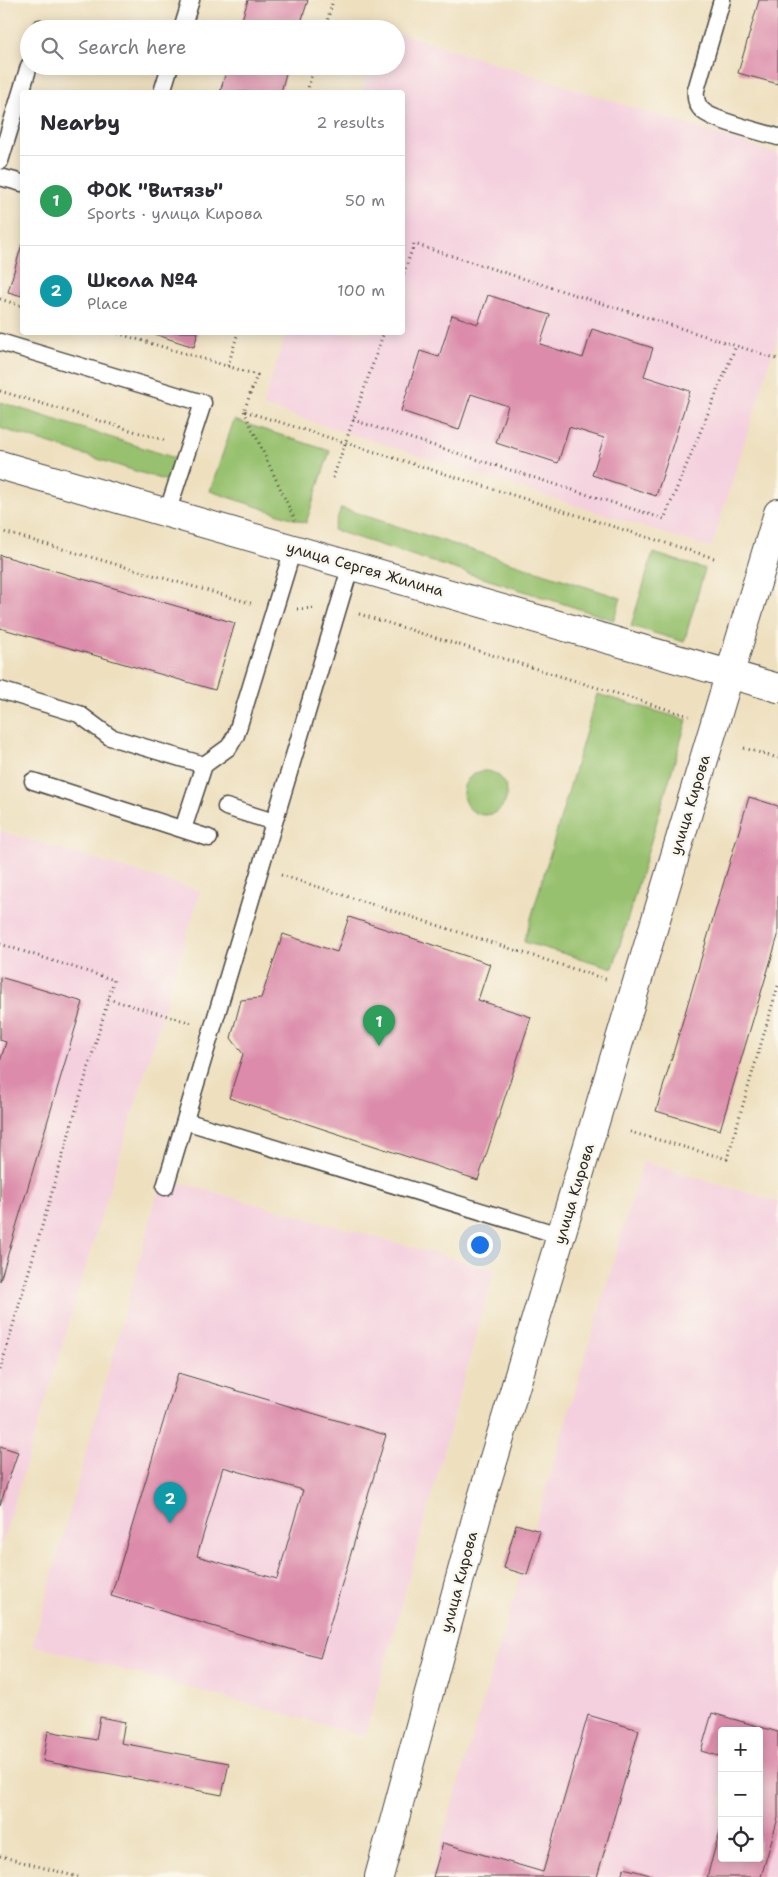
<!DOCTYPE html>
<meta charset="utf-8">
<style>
body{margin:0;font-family:"Shantell Sans",sans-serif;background:#f2f2f3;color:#2b2b33}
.controls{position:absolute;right:15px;bottom:15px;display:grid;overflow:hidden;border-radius:5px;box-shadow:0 2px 12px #0003}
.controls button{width:45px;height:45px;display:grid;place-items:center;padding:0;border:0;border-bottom:1px solid #e1e1e2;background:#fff;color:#2b2b33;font:25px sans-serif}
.you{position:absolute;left:479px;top:1244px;width:18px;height:18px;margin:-12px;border:4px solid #fff;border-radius:50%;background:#1a73e8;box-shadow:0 0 0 8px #1a73e833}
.badge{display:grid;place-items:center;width:32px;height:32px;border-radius:50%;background:#ea580c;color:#fff;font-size:16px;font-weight:700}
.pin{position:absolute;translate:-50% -41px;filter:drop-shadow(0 1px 2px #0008)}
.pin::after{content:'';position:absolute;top:26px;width:18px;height:15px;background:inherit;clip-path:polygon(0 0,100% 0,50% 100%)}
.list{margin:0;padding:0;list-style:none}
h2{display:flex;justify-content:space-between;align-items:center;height:65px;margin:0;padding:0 20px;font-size:21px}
h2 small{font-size:16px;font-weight:400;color:#7c7c81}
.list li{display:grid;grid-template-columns:32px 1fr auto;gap:15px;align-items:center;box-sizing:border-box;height:90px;padding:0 20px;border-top:1px solid #e1e1e2}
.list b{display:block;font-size:19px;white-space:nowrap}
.list p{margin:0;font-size:16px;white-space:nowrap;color:#7c7c81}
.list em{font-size:16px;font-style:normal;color:#7c7c81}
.icon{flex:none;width:28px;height:28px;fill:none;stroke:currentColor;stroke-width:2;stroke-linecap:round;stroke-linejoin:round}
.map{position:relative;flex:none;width:778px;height:1877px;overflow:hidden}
.search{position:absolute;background:#fff;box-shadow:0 2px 12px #0003;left:20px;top:20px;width:385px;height:55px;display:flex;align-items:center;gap:12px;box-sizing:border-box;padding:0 18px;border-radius:28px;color:#7c7c81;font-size:19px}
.panel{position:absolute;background:#fff;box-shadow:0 2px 12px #0003;left:20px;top:90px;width:385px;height:245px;border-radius:5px}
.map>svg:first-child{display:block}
.built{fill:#f4cfde;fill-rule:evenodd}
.green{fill:#97c16e;stroke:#61764c}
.building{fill:#dc8caa;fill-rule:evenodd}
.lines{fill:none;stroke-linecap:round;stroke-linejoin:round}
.lane-casing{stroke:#484641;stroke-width:19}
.street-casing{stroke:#484641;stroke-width:30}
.path{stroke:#484641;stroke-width:3;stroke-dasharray:1 4;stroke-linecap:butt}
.lane{stroke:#fff;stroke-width:16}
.street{stroke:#fff;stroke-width:28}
.labels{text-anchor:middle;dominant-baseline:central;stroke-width:5;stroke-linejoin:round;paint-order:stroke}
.street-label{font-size:15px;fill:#2b2b2b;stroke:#fbf7ec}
</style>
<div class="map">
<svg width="778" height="1877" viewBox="0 0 778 1877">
<rect width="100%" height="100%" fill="#fbf7ec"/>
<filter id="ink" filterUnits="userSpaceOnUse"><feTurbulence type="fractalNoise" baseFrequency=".02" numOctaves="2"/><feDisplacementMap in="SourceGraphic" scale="10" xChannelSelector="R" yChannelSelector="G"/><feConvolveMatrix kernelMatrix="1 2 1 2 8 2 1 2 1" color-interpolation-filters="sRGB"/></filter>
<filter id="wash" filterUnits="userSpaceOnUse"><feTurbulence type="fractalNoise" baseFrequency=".0096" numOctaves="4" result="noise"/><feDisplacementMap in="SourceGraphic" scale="20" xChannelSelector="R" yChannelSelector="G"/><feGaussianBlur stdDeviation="1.12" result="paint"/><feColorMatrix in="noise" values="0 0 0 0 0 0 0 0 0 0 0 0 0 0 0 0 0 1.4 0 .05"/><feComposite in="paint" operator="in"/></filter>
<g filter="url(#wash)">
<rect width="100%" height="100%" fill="#eee0bf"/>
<path class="built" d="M396 32 778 154V335L711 548 263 406 286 333 402 332V92H362L371 66H396Z
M0 831 200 891 0 1549Z
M643 1162 778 1202V1877H431ZM722 1731H759V1858H722Z
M162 1178 494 1270 365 1736 33 1645Z"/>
<path class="green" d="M0 402 175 458 167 481 0 428Z
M234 420 330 451 306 523 210 491Z
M341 508 621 598 614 620 333 530Z
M653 553 705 569 684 642 631 626Z
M597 694 687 720 613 968 524 942Z
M463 793a22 22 0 1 1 44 0a22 22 0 1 1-44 0Z"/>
<g id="blocks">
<path class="building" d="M248 0H308L299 29H239Z
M759 0H778V84L738 73Z
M228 66H288L281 92H220Z
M22 244V296L8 292Z
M488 295 550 315 540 344 583 358 592 329 653 348 644 376 690 391 656 496 592 475 604 438 569 427 558 463 496 443 508 406 471 394 459 430 401 411 420 351 439 357 452 315 478 324Z
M148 332H198L194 347Z
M0 555 235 623 215 690 0 628Z
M749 797 778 806V936L720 1130 656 1111Z
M349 917 490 964 478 1000 531 1017 478 1180 229 1098 243 1054 231 1038 241 1000 261 998 283 934 337 952Z
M0 977 83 1002 0 1281V1062L6 1042 0 1040Z
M178 1373 386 1435 320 1658 111 1596ZM223 1467 303 1490 277 1579 197 1556Z
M0 1446 18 1452 0 1505Z
M516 1524 540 1531 527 1575 504 1568Z
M712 1713 778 1732V1818L761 1877H707L721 1827 722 1858H759V1731H722V1757L701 1751Z
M588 1715 639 1730 597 1877H433L443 1843 543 1872Z
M100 1717 125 1722 121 1743 229 1763 222 1795 43 1761 48 1731 96 1740Z
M624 1868 654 1876 653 1877H621Z"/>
</g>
</g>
<g filter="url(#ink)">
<use href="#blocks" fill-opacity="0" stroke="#484641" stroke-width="1"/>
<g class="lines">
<defs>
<path id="lane" d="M722 0 696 90C695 98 696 105 703 111 714 121 762 132 778 137
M40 29V28
M182 29 191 0
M162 92 170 66
M0 161 29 66
M0 177 22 183
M0 342 203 403 167 513
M0 690 79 714 110 737 204 765 229 747 236 735 293 549
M33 781 209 838
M226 807 274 822
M183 829 204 765
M185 1121 562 1236
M165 1187 351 565"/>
<path id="street" d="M0 465 778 688
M379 1877 479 1508 778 513"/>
</defs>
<use href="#lane" class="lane-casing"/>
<use href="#street" class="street-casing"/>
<path class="path" d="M325 29 333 0
M307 92 314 66
M402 278 414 244 778 359
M0 299 22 306
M113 332 257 375 244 411 717 559
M228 366 238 332
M0 391 167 441
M244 411 295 520
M353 420 664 519 736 346
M333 478 384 332
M0 531 254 604
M297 609 316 608
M359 614 689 716
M744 748 778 758
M281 875 608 980
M0 944 114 980 0 1370
M108 999 192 1023
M630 1132 727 1159 778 986
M0 1856 78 1877"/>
<use href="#lane" class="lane"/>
<use href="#street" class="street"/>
</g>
</g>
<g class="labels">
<g class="street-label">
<text transform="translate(365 569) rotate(16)">улица Сергея Жилина</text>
<text transform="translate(690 805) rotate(-73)">улица Кирова</text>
<text transform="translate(574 1194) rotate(-73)">улица Кирова</text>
<text transform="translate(459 1582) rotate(-75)">улица Кирова</text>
</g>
</g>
</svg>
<div class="controls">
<button>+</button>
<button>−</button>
<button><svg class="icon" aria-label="locate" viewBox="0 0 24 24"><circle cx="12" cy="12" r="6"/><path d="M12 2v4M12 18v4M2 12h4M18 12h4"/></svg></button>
</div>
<div class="you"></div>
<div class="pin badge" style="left:379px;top:1046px;background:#2e9e5b">1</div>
<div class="pin badge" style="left:170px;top:1523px;background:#0f9aa8">2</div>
<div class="search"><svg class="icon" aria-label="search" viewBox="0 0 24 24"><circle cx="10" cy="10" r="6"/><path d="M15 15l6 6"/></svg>Search here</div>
<section class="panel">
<h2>Nearby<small>2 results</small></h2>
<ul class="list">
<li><span class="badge" style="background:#2e9e5b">1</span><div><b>ФОК &quot;Витязь&quot;</b><p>Sports · улица Кирова</p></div><em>50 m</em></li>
<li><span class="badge" style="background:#0f9aa8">2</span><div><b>Школа №4</b><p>Place</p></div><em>100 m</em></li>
</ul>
</section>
</div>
